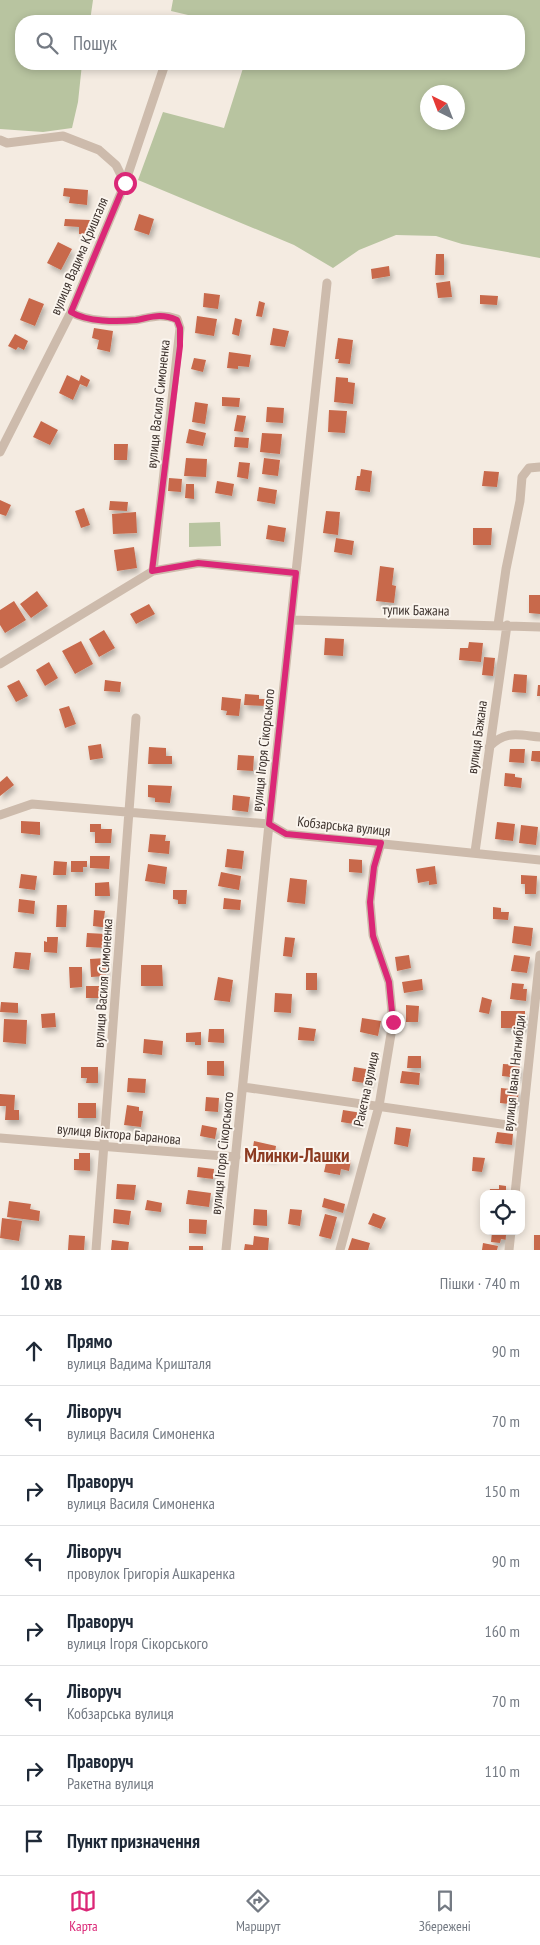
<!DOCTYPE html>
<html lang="uk">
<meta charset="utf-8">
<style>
body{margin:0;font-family:"PT Sans Narrow",sans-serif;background:#f6f6f7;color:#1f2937}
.controls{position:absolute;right:15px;bottom:15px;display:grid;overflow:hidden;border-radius:10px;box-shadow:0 2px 8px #0003}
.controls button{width:45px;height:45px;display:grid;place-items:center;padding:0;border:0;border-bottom:1px solid #e0e1e3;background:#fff;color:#1f2937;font:25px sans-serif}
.compass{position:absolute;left:420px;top:85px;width:45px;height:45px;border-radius:50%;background:#fff;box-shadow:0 2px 8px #0003;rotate:318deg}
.stop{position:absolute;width:15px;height:15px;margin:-11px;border:4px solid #db2777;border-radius:50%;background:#fff}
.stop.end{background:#db2777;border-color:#fff;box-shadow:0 1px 5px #0008}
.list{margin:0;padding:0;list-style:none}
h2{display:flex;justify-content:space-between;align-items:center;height:65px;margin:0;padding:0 20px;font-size:21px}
h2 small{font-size:16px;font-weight:400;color:#747a83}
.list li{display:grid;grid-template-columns:32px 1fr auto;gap:15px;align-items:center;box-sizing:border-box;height:70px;padding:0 20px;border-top:1px solid #e0e1e3}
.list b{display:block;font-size:19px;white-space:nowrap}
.list p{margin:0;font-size:16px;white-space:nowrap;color:#747a83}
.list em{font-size:16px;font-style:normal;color:#747a83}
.icon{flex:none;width:28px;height:28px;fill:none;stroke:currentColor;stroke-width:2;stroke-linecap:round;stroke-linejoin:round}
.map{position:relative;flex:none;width:540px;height:1250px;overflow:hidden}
.search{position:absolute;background:#fff;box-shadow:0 2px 8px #0003;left:15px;right:15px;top:15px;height:55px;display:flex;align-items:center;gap:12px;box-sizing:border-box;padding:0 18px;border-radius:20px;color:#747a83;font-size:19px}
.sheet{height:625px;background:#fff}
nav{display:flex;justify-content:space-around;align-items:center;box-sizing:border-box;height:70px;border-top:1px solid #e0e1e3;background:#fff;font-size:14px;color:#747a83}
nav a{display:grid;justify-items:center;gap:2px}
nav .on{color:#db2777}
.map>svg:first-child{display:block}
.green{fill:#b8c4a0;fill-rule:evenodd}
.building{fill:#c8694b;filter:url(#shadow)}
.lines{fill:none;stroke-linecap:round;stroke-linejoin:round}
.minor{stroke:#cdbbac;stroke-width:9}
.route{stroke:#db2777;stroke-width:6}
.labels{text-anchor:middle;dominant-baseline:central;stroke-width:4;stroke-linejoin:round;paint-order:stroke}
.street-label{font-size:14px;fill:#3b302b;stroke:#fbf5ee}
.district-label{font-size:19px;font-weight:bold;fill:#8c3b22;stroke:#fbf5ee}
</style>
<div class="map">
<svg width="540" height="1250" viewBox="0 0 540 1250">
<defs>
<filter id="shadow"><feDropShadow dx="2.5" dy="4.5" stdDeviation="2.5" flood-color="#0004"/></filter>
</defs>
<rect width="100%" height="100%" fill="#f4ebe1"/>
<path class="green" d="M0 0H93L90 21H21V64H82L78 102 72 128 43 132 0 129Z
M173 0H540V258L462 244 436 236 396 235 359 250 333 268 294 245 138 180 163 112 224 128 244 65 240 64H519V21H186L188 15 171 11ZM428 92H458V122H428Z
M220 522 221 546 189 547V523Z"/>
<path class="building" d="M64 188 88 190 87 205 69 203 70 197 63 196Z
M139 214 154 219 149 235 134 230Z
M65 219 90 220 89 234H79V227L64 226Z
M58 242 72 249 61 270 47 263Z
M436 254H444V275H435Z
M389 266 390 276 372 279 371 269Z
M450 281 452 297 438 298 436 283Z
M204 293 220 295 218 309 203 307Z
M480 295 498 296 497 305 480 304Z
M29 298 44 304 35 326 20 320Z
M259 301 265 303 262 317 256 316Z
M197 316 217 319 214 336 195 333Z
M235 318 242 320 239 336 232 334Z
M94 328 113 331 110 352 97 349 99 340 92 338Z
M273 328 289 331 285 347 270 345Z
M15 334 28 341 24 350 18 347 16 350 8 346Z
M338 338 353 340 350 364 338 363 339 359H335Z
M229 352 251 355 249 367 238 366V369L227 368Z
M194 358 206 360 203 372 191 369Z
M67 375 79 381 81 375 90 380 87 387 80 384 73 400 59 393Z
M336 377 348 378V382L355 383 353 404 334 402Z
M222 397 240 398 239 407 222 406Z
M195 402 208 404 205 424 192 422Z
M267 407 284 408 283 423 266 422Z
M329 410 347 411 345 433 328 432Z
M237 415 246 416 243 432 234 431Z
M41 421 58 430 50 445 33 437Z
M189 429 206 433 203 446 186 443Z
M262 433 282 434 280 454 260 452Z
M235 437 249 438 248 448 234 447Z
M114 444H128L127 460H114Z
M186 458 207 459 206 477 184 476Z
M264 458 280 460 278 476 262 474Z
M239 462 250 463 248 479 237 477Z
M361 469 372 471 370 492 355 490 357 476H360Z
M484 471 499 472 497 487 482 486Z
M169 478 182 479 181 492 168 491Z
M217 481 234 484 232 496 215 493Z
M186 484H194V499L185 498Z
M259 487 277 490 275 504 257 501Z
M0 500 11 505 6 516 0 514Z
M110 501 128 502 127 511 109 510Z
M84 508 90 525 81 528 75 511Z
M326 511 340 512 338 535 323 533Z
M136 512 137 533 113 534 112 514Z
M268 525 286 528 284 542 266 539Z
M473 528H492L491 545H473Z
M336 538 354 541 352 555 334 552Z
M134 547 137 568 117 571 114 550Z
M380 566 394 568 392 585 396 586 394 603 376 601Z
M37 591 48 606 31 618 20 604Z
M529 595H540V614L529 613Z
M14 601 26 620 5 633 0 625V610Z
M149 604 155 614 136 624 130 614Z
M104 630 115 648 99 657 89 639Z
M325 638 344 639 343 656 324 655Z
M81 641 93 664 75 674 62 651Z
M469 642 483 643 481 662 459 660 460 648H468Z
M484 657 495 658 493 676 482 675Z
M49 662 58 678 45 686 36 670Z
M514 674 527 675 526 693 512 692Z
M19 680 28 696 16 702 7 686Z
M105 680 121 682 120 692 104 691Z
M538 685H540V696H537Z
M245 694 259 695V699H265V706L244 705Z
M222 697 241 699 239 716 226 715 227 711 221 710Z
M69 706 76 724 65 728 59 709Z
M101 744 103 758 90 760 88 746Z
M149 747 166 748V756H172V764H148Z
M510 749H525L524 763 509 762Z
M532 751H540V762L531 761Z
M238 755 254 756 253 771 237 770Z
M505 773 515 774V777L522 778 521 788 504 786Z
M7 776 14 785 0 796V782Z
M148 785 172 786 170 803 155 802V798L148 797Z
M233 795 250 797 248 812 232 810Z
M21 821 40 822V835L21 833Z
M497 822 515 824 513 841 495 839Z
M90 824H101V829H112L111 843H95V832H90Z
M521 825 538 827 536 845 519 843Z
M150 834 166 835 165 841H170L169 854 148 852Z
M227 849 244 851 242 869 225 867Z
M90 856H110L109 869 90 868Z
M349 859 362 860V873L349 872Z
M54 861 67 862 66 875H53Z
M71 861H87V867H83V872H71Z
M148 864 167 867 165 884 145 881Z
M435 866 437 884 429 885V881L418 883 416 869Z
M221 872 241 876 239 890 218 886Z
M21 874 37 876 35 890 19 888Z
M521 875 537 876 536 894H525V884H521Z
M290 878 307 880 305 904 287 902Z
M109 882 110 896H95V883Z
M173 890H187L186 904H178V900L173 899Z
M224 898 241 900 240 910 223 909Z
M19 899 35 901 34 914 18 912Z
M57 905H67L66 927H56Z
M493 907 501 908V912H509L508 920 493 919Z
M94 910 105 911 104 918H110L109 928 93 926Z
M514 926 533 928 531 946 512 943Z
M87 933 107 934 106 948 86 947Z
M47 937H58L57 953 44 952V941L47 942Z
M285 937 295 938 292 957 283 956Z
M15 952 31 953 29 970 13 968Z
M409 955 411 968 397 971 395 957Z
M514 955 530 957 527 973 511 971Z
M106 958V976L91 977 90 959Z
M141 965H162L163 986H141Z
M69 967H82V987L70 988Z
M306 973H317V990H306Z
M218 977 233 980 230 1002 214 1000Z
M422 979 423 990 404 993 402 982Z
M512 983 524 984 523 989H527L526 1001 510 999Z
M86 986H103V998H86Z
M275 993 292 994 291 1013 274 1012Z
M482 997 492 1000 489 1014 479 1012Z
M1 1002 18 1003V1013L0 1012Z
M406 1005 419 1006 418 1022H406Z
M501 1011H525V1028H501Z
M55 1013 56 1027 42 1028 41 1014Z
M362 1018 381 1021 378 1036 360 1032Z
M4 1019 27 1020 26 1044 3 1042Z
M299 1027 316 1029 314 1041 298 1040Z
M209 1029H224V1043L208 1042Z
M201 1032V1045H195V1042H186V1033Z
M144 1039 163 1041 162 1055 143 1053Z
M408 1056H421V1068H407Z
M207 1061H224V1076L207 1075Z
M503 1064 520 1065 519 1078 502 1076Z
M81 1067H98V1083H86L87 1078H81Z
M354 1067 372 1070 370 1084 352 1081Z
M402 1071 420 1073 419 1085 400 1083Z
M128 1078 146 1079 145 1093 127 1092Z
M501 1088 519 1090 517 1105 500 1103Z
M0 1094 15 1095 14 1110H19V1120H5L6 1106H0Z
M206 1097 219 1098 218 1112 205 1111Z
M78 1103H96V1118H78Z
M127 1105 139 1107V1111H143L141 1127 124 1125Z
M343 1110 362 1113 360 1125 341 1122Z
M202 1125 217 1128 215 1139 200 1136Z
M396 1127 411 1129 408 1147 394 1144Z
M497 1132 513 1134 512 1145 495 1143Z
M254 1141 276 1146 274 1159 252 1153Z
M79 1153H90V1171L74 1170V1159H79Z
M328 1154 351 1160 349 1171 341 1169 340 1175 324 1172Z
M473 1157 485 1158 482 1172 472 1171Z
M198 1167 214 1169 213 1179 197 1177Z
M117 1184 136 1185 134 1200 116 1199Z
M499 1185 506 1186V1194H489L490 1189H499Z
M188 1190 211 1193 209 1207 186 1204Z
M324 1198 345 1204 343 1213 322 1207Z
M147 1200 162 1203 161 1212 145 1210Z
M9 1201 31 1204 30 1209 40 1211 39 1221 7 1217Z
M114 1209 131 1211 129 1225 113 1223Z
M254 1209 267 1210V1226L253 1225Z
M290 1209 302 1210 300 1226 288 1224Z
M373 1213 386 1218 381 1229 368 1224Z
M325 1214 337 1217 331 1239 319 1236Z
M2 1218 22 1221 19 1241 0 1238Z
M189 1219 207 1220 206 1234 189 1233Z
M496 1231H508L507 1240 501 1239 500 1243 491 1242 492 1232Z
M69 1235 85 1236 84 1250H68Z
M534 1235H540V1250H534Z
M254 1236 269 1238 268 1250H244L245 1244 253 1245Z
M352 1238 370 1243 368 1250H348Z
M112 1240 129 1242 128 1250H111Z
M483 1243 498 1246 497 1250H482Z
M189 1246H203V1250H189Z"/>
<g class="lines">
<path class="minor" d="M0 140 7 143 63 136 99 150 116 165 125 183
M71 312C87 322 117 322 136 320 152 317 161 313 177 319L180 328 153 571
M0 452 71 312 125 183 165 64
M291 620 540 627
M498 625 506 569 520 501 522 477 529 468 540 467
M0 664 153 571 199 563 296 573
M489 747C505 730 518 735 540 737
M0 815 32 804 269 824 286 834 540 860
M475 852 507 625
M243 1087 522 1127
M0 1138 236 1157
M515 1194 540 955
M96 1250 136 718
M226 1250 269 824 327 283
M340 1250 379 1106 393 1022 389 982 373 935 370 902 374 867 381 843
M509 1250 511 1231"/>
</g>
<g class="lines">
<path class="route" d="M125 183 71 312C87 322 117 322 136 320 152 317 161 313 177 320L180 328V346L152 571 198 563 296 573 269 824 286 834 381 843 374 867 370 902 373 936 389 982 393 1022"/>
</g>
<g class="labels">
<g class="street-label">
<text transform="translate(79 256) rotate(-67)">вулиця Вадима Кришталя</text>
<text transform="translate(158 404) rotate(-84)">вулиця Василя Симоненка</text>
<text transform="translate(416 610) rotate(1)">тупик Бажана</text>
<text transform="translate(477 737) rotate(-82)">вулиця Бажана</text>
<text transform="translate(263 750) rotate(-84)">вулиця Ігоря Сікорського</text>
<text transform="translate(344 826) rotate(6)">Кобзарська вулиця</text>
<text transform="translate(103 983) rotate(-86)">вулиця Василя Симоненка</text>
<text transform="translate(514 1073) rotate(-84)">вулиця Івана Нагнибіди</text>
<text transform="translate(366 1089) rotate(-78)">Ракетна вулиця</text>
<text transform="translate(119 1134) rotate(5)">вулиця Віктора Баранова</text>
<text transform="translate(222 1153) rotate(-84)">вулиця Ігоря Сікорського</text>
</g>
<g class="district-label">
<text x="297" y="1155">Млинки-Лашки</text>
</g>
</g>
</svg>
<div class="controls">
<button><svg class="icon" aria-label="locate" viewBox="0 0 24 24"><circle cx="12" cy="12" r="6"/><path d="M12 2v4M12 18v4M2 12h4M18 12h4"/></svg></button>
</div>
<svg class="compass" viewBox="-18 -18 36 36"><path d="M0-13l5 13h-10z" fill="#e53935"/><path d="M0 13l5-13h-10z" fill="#747a83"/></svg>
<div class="stop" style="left:125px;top:183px"></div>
<div class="stop end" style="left:393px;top:1022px"></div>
<div class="search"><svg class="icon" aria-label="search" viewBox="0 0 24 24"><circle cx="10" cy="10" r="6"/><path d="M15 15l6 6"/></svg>Пошук</div>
</div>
<section class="sheet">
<h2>10 хв<small>Пішки · 740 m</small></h2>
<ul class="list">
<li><svg class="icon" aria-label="ahead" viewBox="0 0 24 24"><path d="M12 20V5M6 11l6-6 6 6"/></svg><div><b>Прямо</b><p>вулиця Вадима Кришталя</p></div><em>90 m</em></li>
<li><svg class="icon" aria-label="left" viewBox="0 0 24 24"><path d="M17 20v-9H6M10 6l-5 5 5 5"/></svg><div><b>Ліворуч</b><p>вулиця Василя Симоненка</p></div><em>70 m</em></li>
<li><svg class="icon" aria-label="right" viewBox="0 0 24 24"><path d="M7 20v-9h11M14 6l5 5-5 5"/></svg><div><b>Праворуч</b><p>вулиця Василя Симоненка</p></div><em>150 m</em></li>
<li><svg class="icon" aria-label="left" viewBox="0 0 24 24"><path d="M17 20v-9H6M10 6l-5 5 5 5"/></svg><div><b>Ліворуч</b><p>провулок Григорія Ашкаренка</p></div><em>90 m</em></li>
<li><svg class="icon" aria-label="right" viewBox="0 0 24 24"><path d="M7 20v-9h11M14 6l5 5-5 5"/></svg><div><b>Праворуч</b><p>вулиця Ігоря Сікорського</p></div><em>160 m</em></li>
<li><svg class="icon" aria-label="left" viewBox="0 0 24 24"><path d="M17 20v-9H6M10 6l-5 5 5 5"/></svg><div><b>Ліворуч</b><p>Кобзарська вулиця</p></div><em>70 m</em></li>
<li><svg class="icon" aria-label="right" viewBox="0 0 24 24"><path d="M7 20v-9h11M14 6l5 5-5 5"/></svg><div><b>Праворуч</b><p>Ракетна вулиця</p></div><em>110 m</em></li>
<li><svg class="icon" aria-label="arrive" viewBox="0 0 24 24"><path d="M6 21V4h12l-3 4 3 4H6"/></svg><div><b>Пункт призначення</b></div></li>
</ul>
</section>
<nav>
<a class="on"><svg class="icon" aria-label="map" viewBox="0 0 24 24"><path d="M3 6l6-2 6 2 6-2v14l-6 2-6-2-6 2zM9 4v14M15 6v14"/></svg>Карта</a>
<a><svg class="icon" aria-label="directions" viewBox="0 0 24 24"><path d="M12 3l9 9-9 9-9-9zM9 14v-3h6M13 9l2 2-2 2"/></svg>Маршрут</a>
<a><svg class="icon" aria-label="saved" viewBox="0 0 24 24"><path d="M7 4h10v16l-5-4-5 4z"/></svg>Збережені</a>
</nav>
